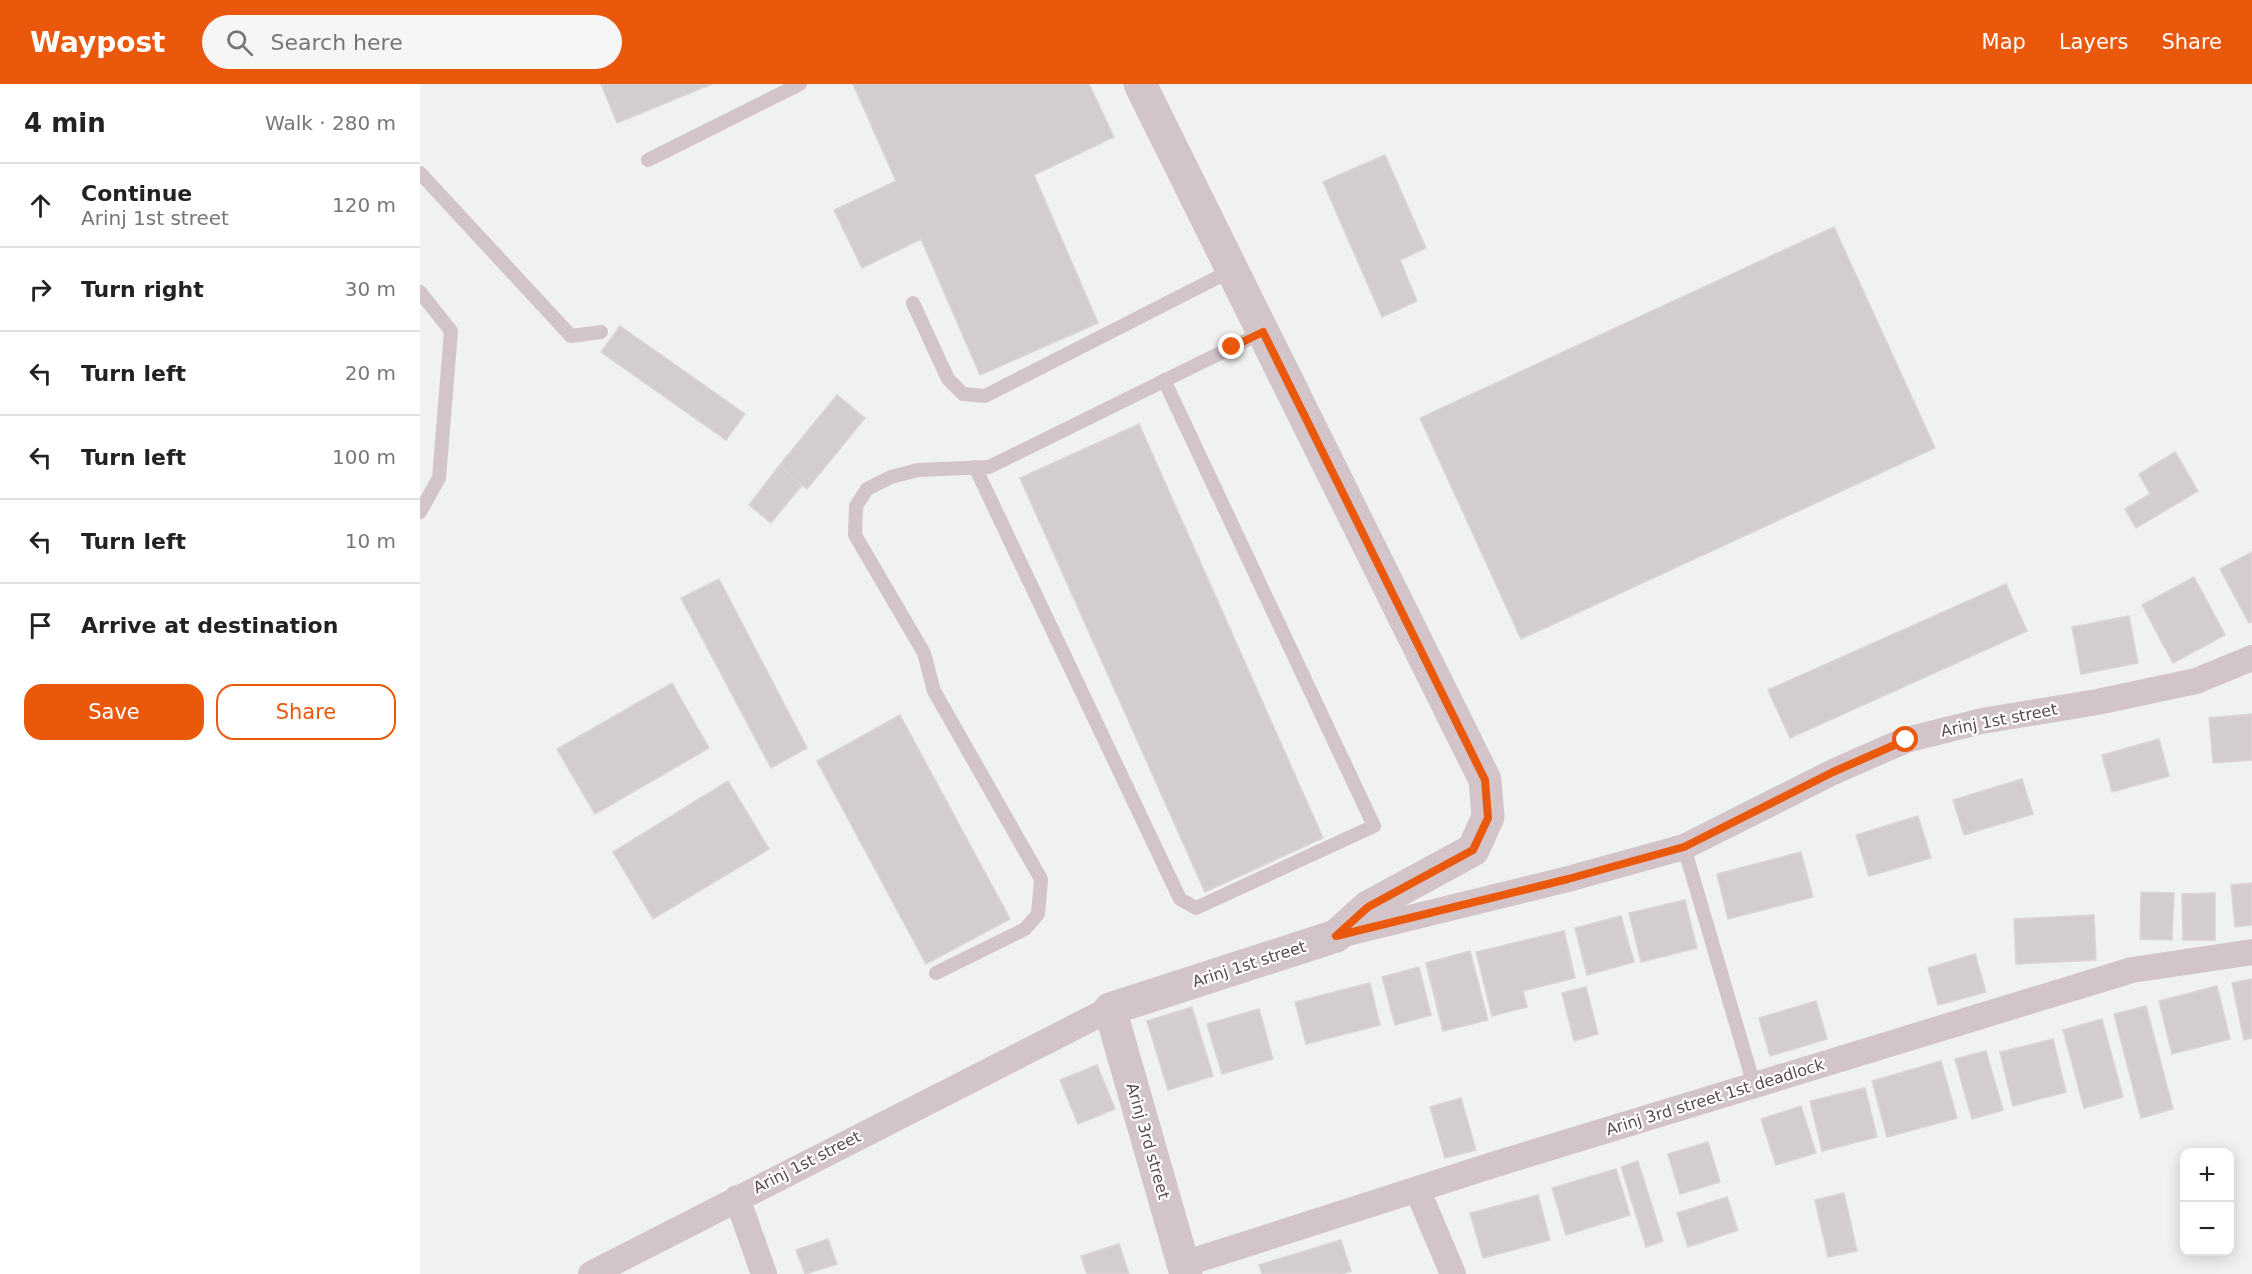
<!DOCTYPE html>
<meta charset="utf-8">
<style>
body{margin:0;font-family:"DejaVu Sans",sans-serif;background:#f6f6f6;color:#222}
.controls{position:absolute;right:18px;bottom:18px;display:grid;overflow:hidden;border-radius:12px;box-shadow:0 3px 15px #0003}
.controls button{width:54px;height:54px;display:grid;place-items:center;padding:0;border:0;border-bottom:2px solid #e0e0e0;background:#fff;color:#222;font:30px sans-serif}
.stop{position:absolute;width:18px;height:18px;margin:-14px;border:4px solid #ea580c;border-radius:50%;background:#fff}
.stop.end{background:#ea580c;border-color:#fff;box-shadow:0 2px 6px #0008}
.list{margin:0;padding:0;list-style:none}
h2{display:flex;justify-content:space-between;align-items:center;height:78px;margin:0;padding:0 24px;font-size:26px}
h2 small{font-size:20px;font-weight:400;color:#767676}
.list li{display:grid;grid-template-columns:39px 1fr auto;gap:18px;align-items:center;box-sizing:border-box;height:84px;padding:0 24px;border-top:2px solid #e0e0e0}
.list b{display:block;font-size:22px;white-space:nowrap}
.list p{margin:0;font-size:20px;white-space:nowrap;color:#767676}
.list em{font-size:20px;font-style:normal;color:#767676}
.actions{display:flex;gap:12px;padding:18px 24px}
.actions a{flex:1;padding:14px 0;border:2px solid #ea580c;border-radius:18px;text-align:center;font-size:21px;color:#ea580c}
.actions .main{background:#ea580c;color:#fff}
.icon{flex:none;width:33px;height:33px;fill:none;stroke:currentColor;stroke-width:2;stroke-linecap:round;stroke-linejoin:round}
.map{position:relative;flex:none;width:1832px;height:1190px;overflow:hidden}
header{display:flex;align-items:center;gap:36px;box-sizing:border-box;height:84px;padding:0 30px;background:#ea580c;color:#fff}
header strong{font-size:28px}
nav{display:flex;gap:33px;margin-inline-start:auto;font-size:21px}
.search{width:420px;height:54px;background:#f6f6f6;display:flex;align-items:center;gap:15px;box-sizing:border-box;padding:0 21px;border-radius:33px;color:#767676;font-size:22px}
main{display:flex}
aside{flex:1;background:#fff}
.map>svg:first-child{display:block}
.building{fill:#d4cdce;stroke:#dbd4d5;stroke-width:1.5}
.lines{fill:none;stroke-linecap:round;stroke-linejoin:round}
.service{stroke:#d3c4ca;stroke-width:14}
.minor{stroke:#d3c4ca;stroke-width:26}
.tertiary{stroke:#d3c4ca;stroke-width:33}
.route{stroke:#ea580c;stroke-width:8}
.labels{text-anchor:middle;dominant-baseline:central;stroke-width:4.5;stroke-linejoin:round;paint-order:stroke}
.street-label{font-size:16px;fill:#5c4950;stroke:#fff}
</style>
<header>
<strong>Waypost</strong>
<div class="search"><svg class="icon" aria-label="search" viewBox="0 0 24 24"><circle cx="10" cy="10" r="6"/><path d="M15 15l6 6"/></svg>Search here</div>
<nav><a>Map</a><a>Layers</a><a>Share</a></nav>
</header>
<main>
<aside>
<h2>4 min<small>Walk · 280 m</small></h2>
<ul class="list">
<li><svg class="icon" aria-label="ahead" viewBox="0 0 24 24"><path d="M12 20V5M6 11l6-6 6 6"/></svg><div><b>Continue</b><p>Arinj 1st street</p></div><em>120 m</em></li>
<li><svg class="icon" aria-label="right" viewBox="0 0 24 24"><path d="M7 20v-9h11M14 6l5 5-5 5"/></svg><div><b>Turn right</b></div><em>30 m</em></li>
<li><svg class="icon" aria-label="left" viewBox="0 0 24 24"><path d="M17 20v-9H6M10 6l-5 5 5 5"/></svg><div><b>Turn left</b></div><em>20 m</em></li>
<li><svg class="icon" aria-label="left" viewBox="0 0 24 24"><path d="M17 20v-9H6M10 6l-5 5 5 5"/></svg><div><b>Turn left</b></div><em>100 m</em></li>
<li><svg class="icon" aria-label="left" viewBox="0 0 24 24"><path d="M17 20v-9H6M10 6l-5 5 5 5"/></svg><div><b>Turn left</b></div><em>10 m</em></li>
<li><svg class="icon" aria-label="arrive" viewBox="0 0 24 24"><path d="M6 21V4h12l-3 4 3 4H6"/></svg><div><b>Arrive at destination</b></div></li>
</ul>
<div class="actions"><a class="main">Save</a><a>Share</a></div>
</aside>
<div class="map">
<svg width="1832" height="1190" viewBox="0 0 1832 1190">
<rect width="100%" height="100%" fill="#f0f2f0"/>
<path class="building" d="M181 0H292L197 39Z
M433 0H669L694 53 614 91 678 239 560 291 501 155 442 184 414 126 476 97Z
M965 71 1006 164 980 176 997 217 962 233 903 98Z
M1414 143 1515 364 1101 555 1000 334Z
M200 242 325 330 306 356 181 268Z
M417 311 445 334 387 405 359 382Z
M719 340 903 754 785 808 600 394Z
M1755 368 1778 407 1716 444 1705 425 1730 410 1719 390Z
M359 382 382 401 351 439 329 421Z
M1832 468V538L1829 539 1800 485Z
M1774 493 1805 551 1753 579 1722 521Z
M299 495 387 664 351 684 261 514Z
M1586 500 1607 547 1370 654 1348 606Z
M1709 532 1718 579 1661 590 1652 543Z
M252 599 289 664 175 730 137 665Z
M1832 630V676L1793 679 1789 634Z
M480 631 590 835 506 880 397 677Z
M1739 655 1749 692 1692 708 1682 671Z
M1602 695 1613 730 1544 751 1533 716Z
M308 697 349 765 233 835 193 768Z
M1498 732 1511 774 1449 792 1436 751Z
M1381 768 1393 813 1308 835 1297 790Z
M1832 799V841L1815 843 1811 801Z
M1721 808 1754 809 1752 856 1720 855Z
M1795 809V856H1763L1762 810Z
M1265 816 1277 864 1221 878 1209 829Z
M1674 831 1676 876 1596 880 1594 835Z
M1201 832 1214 878 1167 891 1155 844Z
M1144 847 1155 894 1103 907 1107 923 1072 932 1056 868Z
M1050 867 1068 936 1023 947 1006 879Z
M1555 870 1566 908 1518 921 1508 884Z
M999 883 1011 931 975 941 962 893Z
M1832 895V954L1824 956 1812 899Z
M950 899 960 941 886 960 875 918Z
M1797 902 1810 955 1752 970 1739 917Z
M1166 903 1178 950 1154 957 1142 909Z
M1396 917 1407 955 1350 972 1339 934Z
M1726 922 1753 1025 1721 1034 1694 930Z
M772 923 793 992 748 1006 727 937Z
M839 925 853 975 802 990 787 940Z
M1682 935 1703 1013 1664 1024 1643 946Z
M1633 955 1646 1008 1593 1022 1580 968Z
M1566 967 1583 1026 1552 1035 1535 975Z
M1521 977 1537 1034 1467 1053 1452 997Z
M677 981 695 1025 658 1040 640 996Z
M1445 1004 1457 1053 1402 1067 1390 1017Z
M1041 1014 1056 1066 1025 1074 1010 1023Z
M1381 1022 1396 1069 1356 1081 1341 1035Z
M1288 1058 1300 1098 1260 1110 1248 1070Z
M1218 1077 1243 1157 1226 1163 1201 1083Z
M1196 1085 1210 1131 1146 1151 1132 1104Z
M1424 1109 1437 1167 1408 1173 1395 1116Z
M1118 1111 1130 1156 1063 1174 1050 1129Z
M1307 1113 1318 1146 1268 1163 1257 1129Z
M408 1155 417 1180 385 1190 376 1166Z
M921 1156 931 1187 922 1190H842L839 1181Z
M699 1160 709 1190H667L661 1172Z"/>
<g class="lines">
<path class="service" d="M228 76 380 0
M0 89 151 252 181 248
M0 208 31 247 19 394 0 428
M493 219 528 295 543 310 565 312 812 186
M555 383 760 815 776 824 954 742 744 296
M1264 763 1334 1001
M516 889 605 845 618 830 621 795 514 607 504 569 435 451 436 422 447 405 471 393 498 386 569 383 843 248"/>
<path class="minor" d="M916 852 1148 795 1264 763 1413 688 1486 656 1562 637 1677 618 1776 597 1832 574
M997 1105 1033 1190
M317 1114 344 1190
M764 1180 1076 1080 1712 886 1832 868
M171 1190 690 925"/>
<path class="tertiary" d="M720 0 1065 696 1068 733 1053 766 948 823 916 852 690 925 766 1190"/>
</g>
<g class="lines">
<path class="route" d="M812 263 843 248 1065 696 1068 734 1053 766 948 823 916 852 1148 795 1264 763 1413 688 1486 656"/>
</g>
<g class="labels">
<g class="street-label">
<text transform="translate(1579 636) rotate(-11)">Arinj 1st street</text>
<text transform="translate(829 880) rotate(-18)">Arinj 1st street</text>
<text transform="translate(1295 1013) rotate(-17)">Arinj 3rd street 1st deadlock</text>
<text transform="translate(728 1057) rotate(74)">Arinj 3rd street</text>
<text transform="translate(387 1078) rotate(-27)">Arinj 1st street</text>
</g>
</g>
</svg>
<div class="controls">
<button>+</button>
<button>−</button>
</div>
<div class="stop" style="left:1486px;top:656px"></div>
<div class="stop end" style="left:812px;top:263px"></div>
</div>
</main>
